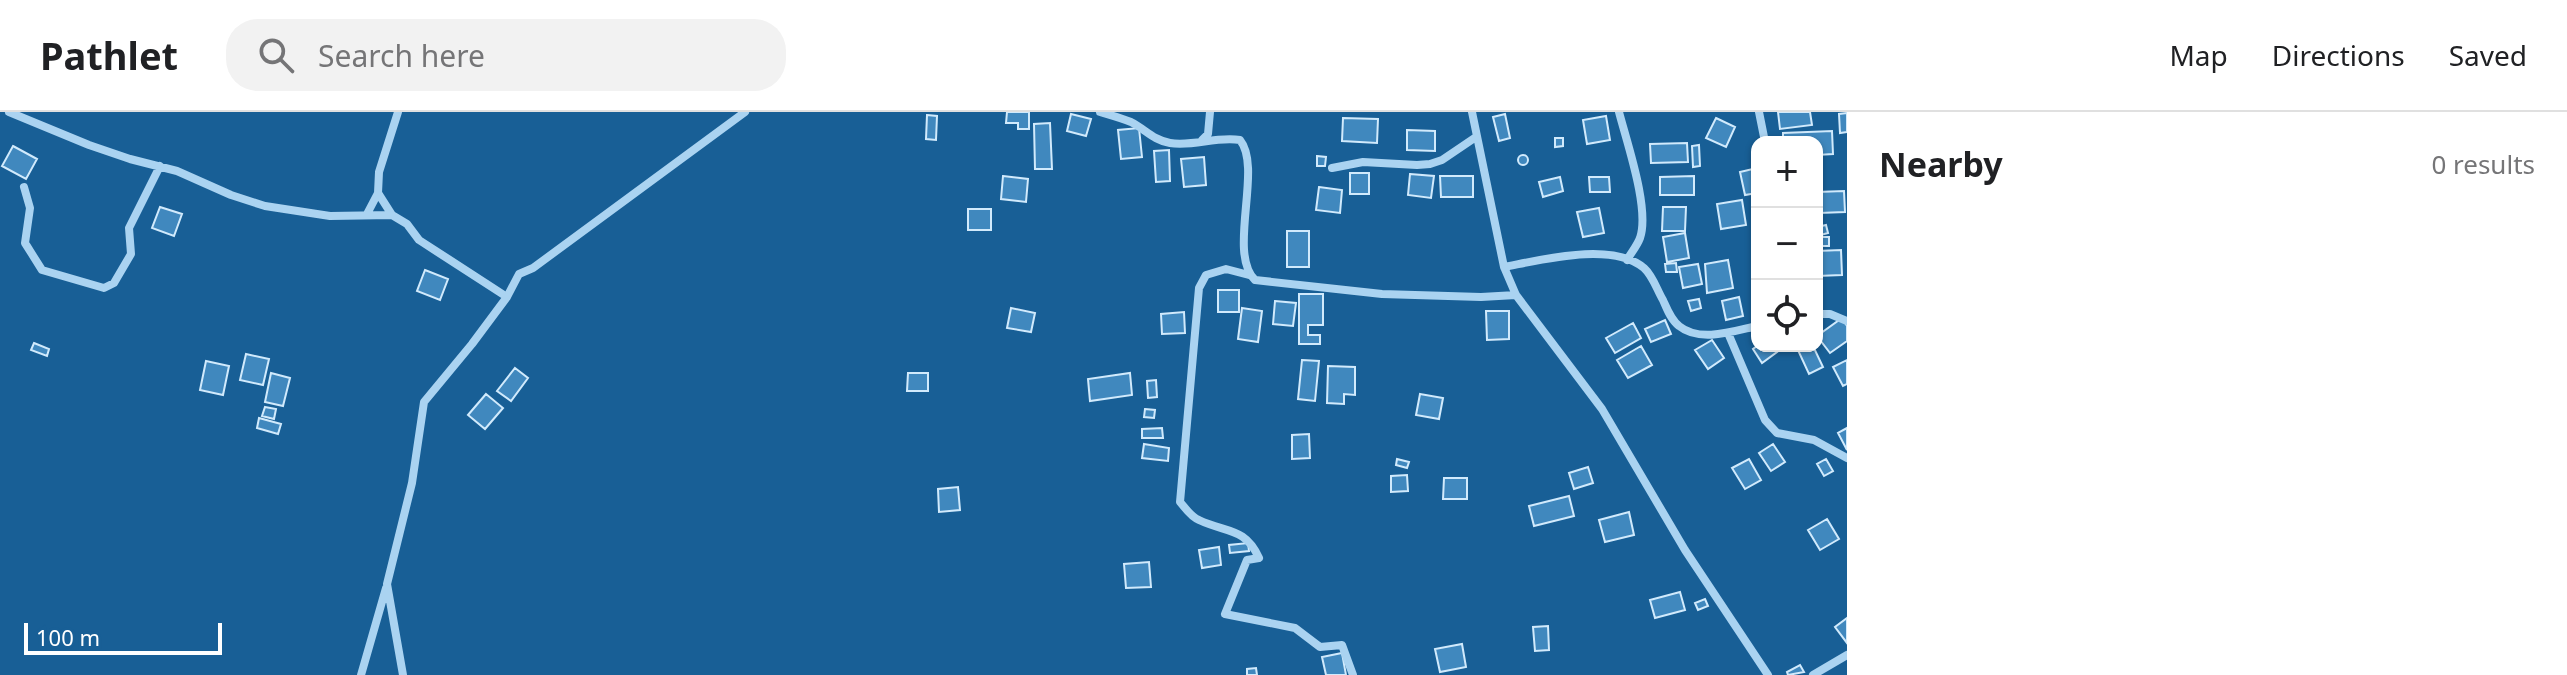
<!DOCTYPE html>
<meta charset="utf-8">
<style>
body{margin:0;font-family:"Noto Sans",sans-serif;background:#f2f2f2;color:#202124}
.controls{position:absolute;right:24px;top:24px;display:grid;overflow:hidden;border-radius:16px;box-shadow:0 2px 6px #0004}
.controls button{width:72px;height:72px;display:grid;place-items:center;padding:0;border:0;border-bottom:2px solid #e0e0e0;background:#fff;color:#202124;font:40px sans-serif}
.scale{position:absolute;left:24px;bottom:20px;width:198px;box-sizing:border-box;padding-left:8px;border:4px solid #fff;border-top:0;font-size:22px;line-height:28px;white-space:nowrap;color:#fff;-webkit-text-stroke:6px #185f96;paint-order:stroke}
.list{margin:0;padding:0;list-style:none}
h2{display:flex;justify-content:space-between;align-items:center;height:104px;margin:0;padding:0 32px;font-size:34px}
h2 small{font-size:26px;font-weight:400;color:#757577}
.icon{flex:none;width:44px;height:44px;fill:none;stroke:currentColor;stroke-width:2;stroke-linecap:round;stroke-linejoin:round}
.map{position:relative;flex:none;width:1847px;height:563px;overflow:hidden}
header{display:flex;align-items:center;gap:48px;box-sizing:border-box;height:112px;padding:0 40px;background:#fff;border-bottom:2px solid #e0e0e0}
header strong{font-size:38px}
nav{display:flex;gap:44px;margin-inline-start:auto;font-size:28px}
.search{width:560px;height:72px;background:#f2f2f2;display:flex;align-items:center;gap:20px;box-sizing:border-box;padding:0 28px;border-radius:32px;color:#757577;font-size:30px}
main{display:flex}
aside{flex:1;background:#fff}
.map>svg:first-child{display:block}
.building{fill:#4088be;stroke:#d1eafc;stroke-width:2}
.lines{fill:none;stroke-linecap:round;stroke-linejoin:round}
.street{stroke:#aad3f1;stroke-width:8}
</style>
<header>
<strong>Pathlet</strong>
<div class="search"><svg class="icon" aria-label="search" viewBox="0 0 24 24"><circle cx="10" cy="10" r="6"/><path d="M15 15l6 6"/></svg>Search here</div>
<nav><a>Map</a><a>Directions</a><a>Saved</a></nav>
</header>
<main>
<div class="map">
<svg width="1847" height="563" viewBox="0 0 1847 563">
<rect width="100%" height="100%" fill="#185f96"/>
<path class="building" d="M1007 0H1029V17H1018V11H1006Z
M1778 0H1810L1812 13 1780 17Z
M1847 1V20L1840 21 1839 2Z
M1071 2 1091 7 1086 24 1067 19Z
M1505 2 1510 26 1499 29 1493 5Z
M927 3 937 4 936 28 926 27Z
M1606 4 1610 28 1587 32 1583 8Z
M1343 6 1378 7 1377 31 1342 29Z
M1716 6 1735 15 1726 35 1706 26Z
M1050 11 1052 57H1035L1034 12Z
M1139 16 1142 45 1121 47 1118 18Z
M1407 18 1435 19V39L1407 38Z
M1832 19 1833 42 1817 43V30H1783V21Z
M1555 26H1563V34L1555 35Z
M1687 31 1688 50 1651 51 1650 32Z
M1699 33 1700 54 1693 55 1692 34Z
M13 34 37 47 26 67 2 54Z
M1169 38 1170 69 1156 70 1154 39Z
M1518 48a5 5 0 1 1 10 0a5 5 0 1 1-10 0Z
M1317 44 1326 45 1325 54H1317Z
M1204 45 1206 73 1184 75 1181 47Z
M1757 56V81L1745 83 1740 60Z
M1350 61H1369V82H1350Z
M1410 62 1434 64 1431 86 1408 83Z
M1003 64 1028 67 1026 90 1001 87Z
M1440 64H1473V85H1441Z
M1694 64V83H1660V65Z
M1560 65 1563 79 1543 85 1539 70Z
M1589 65H1609L1610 80H1590Z
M1319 75 1342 78 1340 101 1316 98Z
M1844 79 1845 100 1819 101 1817 80Z
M1742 88 1746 113 1721 117 1717 92Z
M160 95 182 102 174 124 152 116Z
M1663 95H1686L1685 119H1662Z
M1599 96 1604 121 1583 125 1577 100Z
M968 97H991V118H968Z
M1826 113 1828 121 1817 124V115Z
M1287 119H1309V155H1287Z
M1685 121 1689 146 1667 150 1663 125Z
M1817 125H1829V134H1817Z
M1841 138 1842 163 1817 164V139Z
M1728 148 1733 176 1707 181 1705 152Z
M1676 151 1677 160H1666L1665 152Z
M1698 152 1702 172 1683 176 1679 155Z
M425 158 448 167 440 188 417 179Z
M1218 178H1239V200H1218Z
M1299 182H1323V213H1308V223H1320V232H1299Z
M1739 185 1743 204 1726 208 1722 189Z
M1699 187 1701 196 1691 199 1688 189Z
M1275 189 1296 191 1293 214 1273 212Z
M1011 196 1035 201 1031 220 1007 216Z
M1242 196 1262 199 1258 230 1238 227Z
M1486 199H1509V227L1487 228Z
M1184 200 1185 221 1162 222 1161 202Z
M1842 206 1847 214V229L1830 241 1817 224Z
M1665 208 1671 222 1651 230 1645 217Z
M1633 211 1641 226 1615 241 1606 226Z
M1712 228 1724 246 1708 257 1695 238Z
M34 231 49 237 47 244 31 238Z
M1641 234 1652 253 1628 266 1617 248Z
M1757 234H1772L1777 240 1762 251 1753 237Z
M1801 234H1813L1823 255 1809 262 1797 236Z
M246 242 269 247 263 273 240 268Z
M1302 248 1319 249 1315 289 1298 287Z
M1847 248V272L1843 274 1833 255Z
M206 249 229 254 223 283 200 278Z
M1328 254 1355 255V283L1344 282V292L1327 291Z
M515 256 528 266 511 289 497 279Z
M271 261 290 266 283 294 265 290Z
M908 261H928V279H907Z
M1130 261 1132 283 1090 289 1088 267Z
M1156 268 1157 285 1148 286 1147 269Z
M486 282 503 296 485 317 468 303Z
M1420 282 1443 286 1439 307 1416 303Z
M265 295 276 297 274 307 262 304Z
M1145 297 1155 298 1154 306 1144 305Z
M259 306 281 312 278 322 257 316Z
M1162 316 1163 326H1142V317Z
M1847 316V338L1838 321Z
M1309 322 1310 346 1292 347V323Z
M1144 332 1169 336 1168 349 1142 346Z
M1773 332 1785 350 1771 359 1759 341Z
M1397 347 1409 350 1407 356 1396 353Z
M1749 347 1761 368 1745 377 1732 356Z
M1826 347 1833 359 1824 364 1817 352Z
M1588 355 1593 371 1574 377 1569 361Z
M1407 363 1408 379 1391 380V364Z
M1444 366H1467V387H1443Z
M958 375 960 398 939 400 938 377Z
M1569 384 1574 404 1534 414 1529 394Z
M1629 400 1634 423 1605 430 1599 408Z
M1827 407 1839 427 1820 438 1808 418Z
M1248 431 1249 439 1230 441 1229 433Z
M1219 435 1221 453 1202 456 1199 438Z
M1149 450 1151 475 1126 476 1124 452Z
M1680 480 1685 498 1655 506 1650 488Z
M1705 487 1708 494 1698 498 1695 491Z
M1847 506V531L1835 515Z
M1548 514 1549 538 1535 539 1533 515Z
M1462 532 1466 555 1440 560 1435 537Z
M1342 541 1346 563H1326L1322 545Z
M1800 553 1804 560 1788 563 1787 560Z
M1256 556 1257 563H1247V557Z"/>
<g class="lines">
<path class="street" d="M9 0 89 33 130 47 177 59 231 83 265 94 330 104 392 103 407 112 419 128 507 185 519 162 533 156 745 0
M1100 0C1110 3 1121 6 1131 10 1145 17 1153 28 1170 31 1193 35 1216 24 1240 28 1263 56 1227 141 1255 168L1382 182 1481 185 1516 183
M1472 0 1504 155 1516 183 1602 297 1685 438 1768 563
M1619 0C1627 31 1650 97 1640 126 1637 134 1631 141 1627 148
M1759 0 1765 30
M1202 28 1208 22 1210 0
M1332 56 1363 50 1417 53 1430 52 1442 48 1476 25
M24 75 30 96 25 131 42 158 104 176 114 171 131 142 129 116 160 54
M378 81 392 103
M367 102 378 81 379 60 398 0
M1504 155C1541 148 1612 129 1644 156 1653 164 1657 178 1663 188 1667 197 1671 208 1679 214 1700 231 1734 219 1757 214
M1249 163 1226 157 1206 163 1199 176 1180 390C1186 397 1191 405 1199 408 1226 421 1245 415 1259 446L1247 448 1225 502 1295 516 1320 535 1342 533 1353 563
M1817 202H1830L1847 209
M1728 221 1765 308 1777 321 1814 328 1847 346
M361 563 386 476
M403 563 387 472 412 371 424 290 472 232 507 185
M1813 563 1847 543"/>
</g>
</svg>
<div class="controls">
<button>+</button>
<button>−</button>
<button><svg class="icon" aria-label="locate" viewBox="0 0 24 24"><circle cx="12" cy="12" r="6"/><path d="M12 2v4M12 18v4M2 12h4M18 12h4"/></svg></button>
</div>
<div class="scale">100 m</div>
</div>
<aside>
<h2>Nearby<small>0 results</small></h2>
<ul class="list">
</ul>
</aside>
</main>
